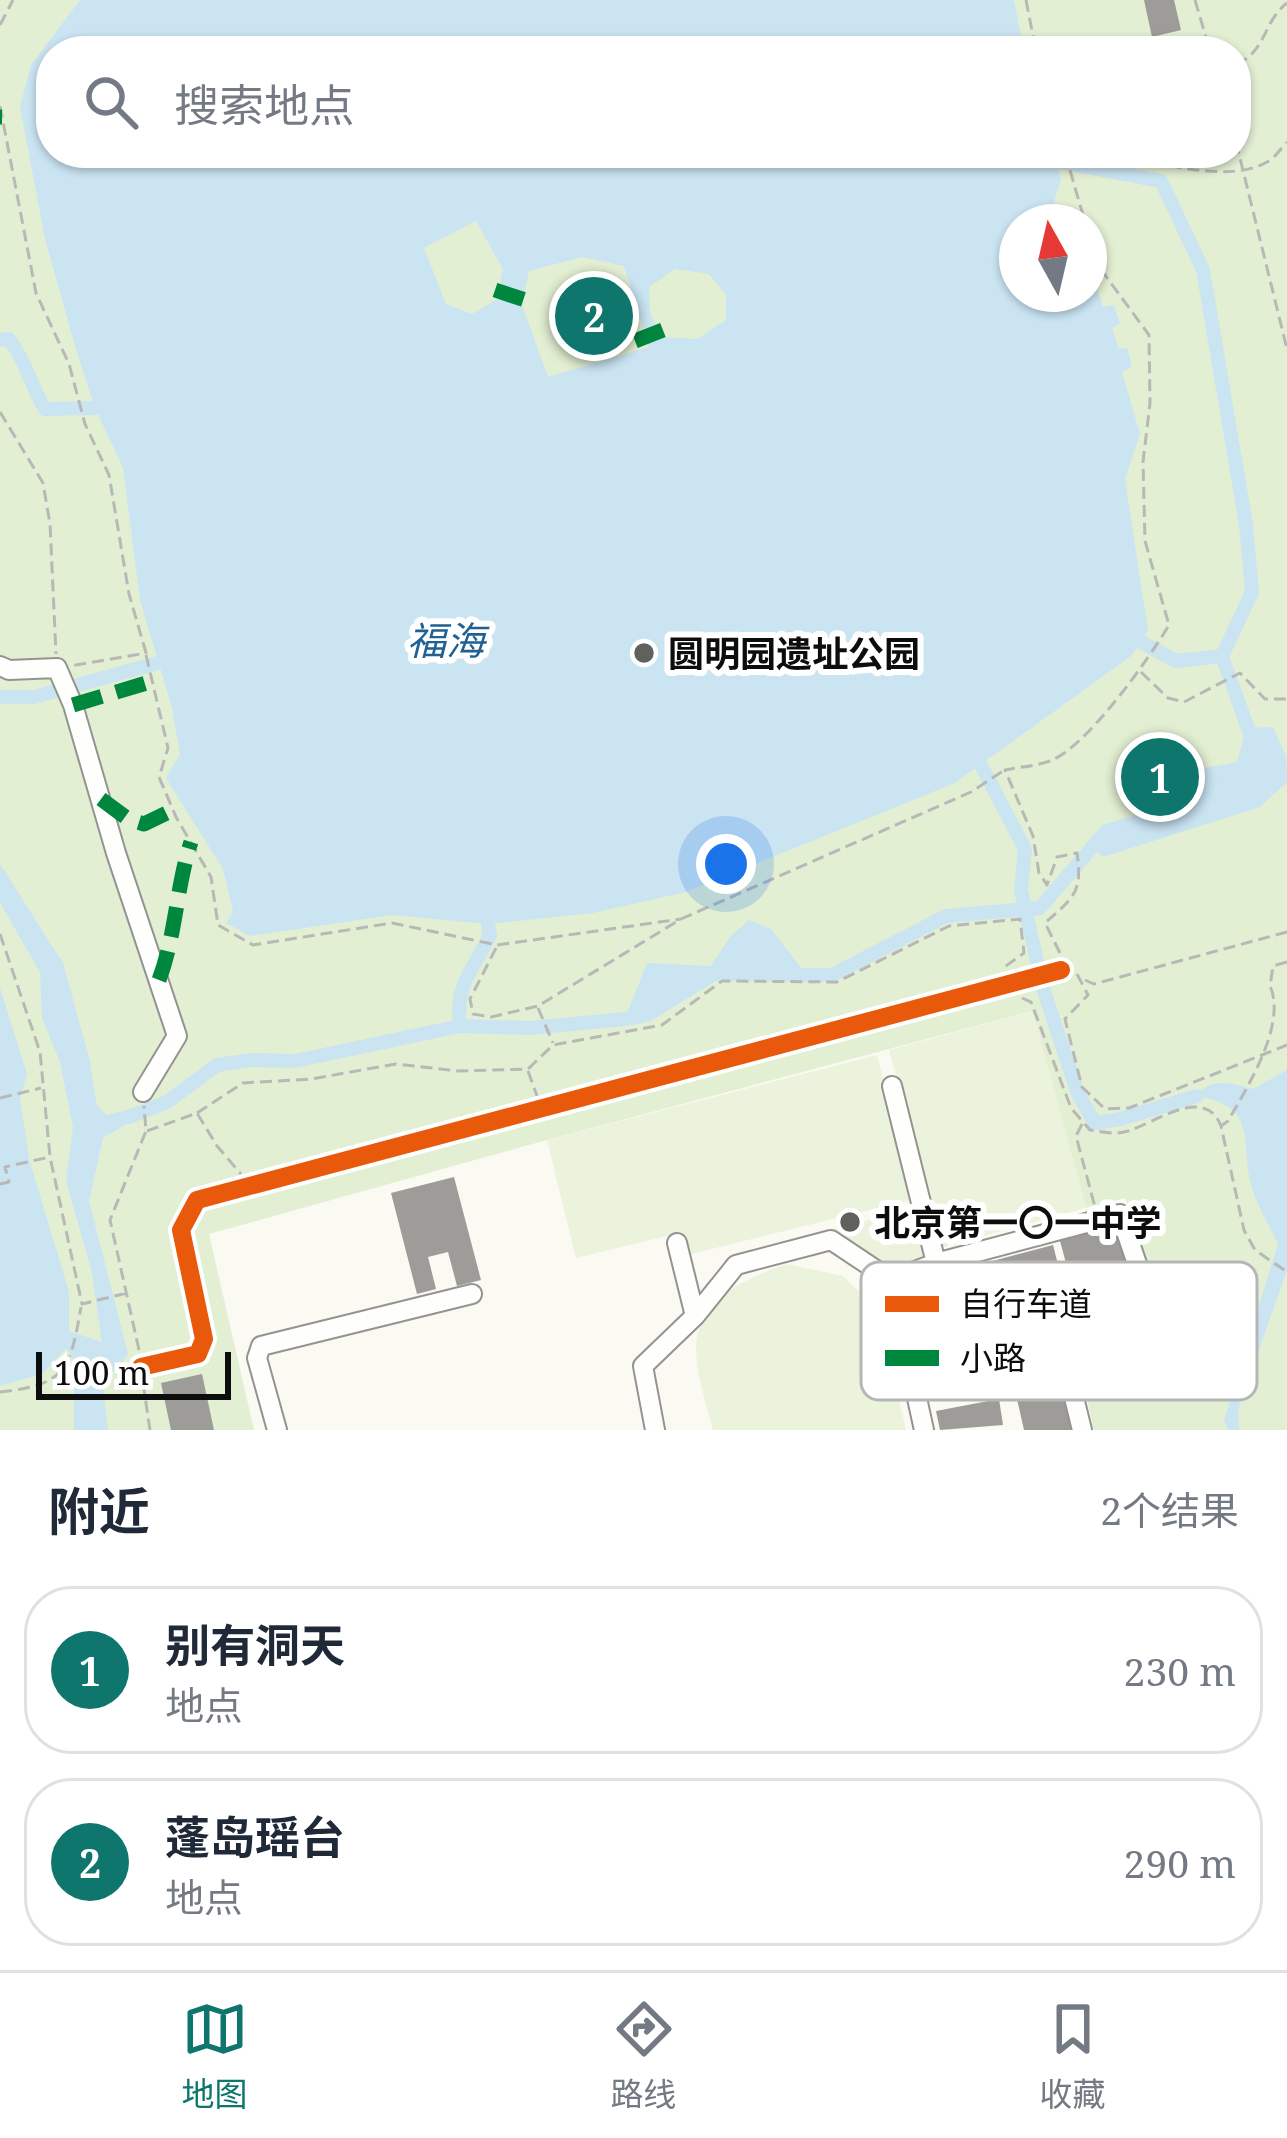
<!DOCTYPE html>
<html lang="zh">
<meta charset="utf-8">
<style>
body{margin:0;font-family:"Noto Serif","Noto Sans SC",serif;background:#f2f2f3;color:#1f2937}
.compass{position:absolute;left:999px;top:204px;width:108px;height:108px;border-radius:50%;background:#fff;box-shadow:0 3px 9px #0004;rotate:352deg}
.scale{position:absolute;left:36px;bottom:30px;width:195px;box-sizing:border-box;padding-left:12px;border:6px solid #0d0d0d;border-top:0;font-size:33px;line-height:42px;white-space:nowrap;color:#0d0d0d;-webkit-text-stroke:9px #fff;paint-order:stroke}
.you{position:absolute;left:726px;top:864px;width:42px;height:42px;margin:-30px;border:9px solid #fff;border-radius:50%;background:#1a73e8;box-shadow:0 0 0 18px #1a73e833}
.badge{display:grid;place-items:center;width:78px;height:78px;border-radius:50%;background:#0f766e;color:#fff;font-size:39px;font-weight:700}
.pin{position:absolute;translate:-50% -50%;border:6px solid #fff;box-shadow:0 3px 12px #0006}
.list{margin:0;padding:0;list-style:none}
h2{display:flex;justify-content:space-between;align-items:center;height:156px;margin:0;padding:0 48px;font-size:51px}
h2 small{font-size:39px;font-weight:400;color:#747a83}
.list li{display:grid;grid-template-columns:78px 1fr auto;gap:36px;align-items:center;box-sizing:border-box;height:168px;margin:0 24px 24px;padding:0 24px;border:3px solid #e0e1e3;border-radius:48px}
.list b{display:block;font-size:45px;white-space:nowrap}
.list p{margin:0;font-size:39px;white-space:nowrap;color:#747a83}
.list em{font-size:39px;font-style:normal;color:#747a83}
.icon{flex:none;width:66px;height:66px;fill:none;stroke:currentColor;stroke-width:2;stroke-linecap:round;stroke-linejoin:round}
.map{position:relative;flex:none;width:1287px;height:1430px;overflow:hidden}
.search{position:absolute;background:#fff;box-shadow:0 3px 9px #0004;left:36px;right:36px;top:36px;height:132px;display:flex;align-items:center;gap:30px;box-sizing:border-box;padding:0 42px;border-radius:48px;color:#747a83;font-size:45px}
.sheet{height:540px;background:#fff}
nav{display:flex;justify-content:space-around;align-items:center;box-sizing:border-box;height:168px;border-top:3px solid #e0e1e3;background:#fff;font-size:33px;color:#747a83}
nav a{display:grid;justify-items:center;gap:6px}
nav .on{color:#0f766e}
.map>svg:first-child{display:block}
.green{fill:#e3efd3;fill-rule:evenodd}
.pitch{fill:#ecf3dd}
.water{fill:#cae4f2;fill-rule:evenodd}
.lines{fill:none;stroke-linecap:round;stroke-linejoin:round}
.canal{stroke:#cae4f2;stroke-width:14}
.building{fill:#9d9c98}
.minor-casing{stroke:#949390;stroke-width:22}
.path{stroke:#b8b8b6;stroke-width:3;stroke-dasharray:12 6;stroke-linecap:butt}
.minor{stroke:#fefefd;stroke-width:18}
.quiet{stroke:#00873e;stroke-width:15;stroke-dasharray:30 15;stroke-linecap:butt}
.cycleway-casing{stroke:#fff;stroke-width:26}
.cycleway{stroke:#e8590c;stroke-width:18}
.poi-dot{fill:#60605d;stroke:#fff;stroke-width:4.5}
.labels{text-anchor:middle;dominant-baseline:central;stroke-width:12;stroke-linejoin:round;paint-order:stroke}
.poi-label{font-size:36px;font-weight:bold;fill:#0d0d0d;stroke:#fff;text-anchor:start}
.water-label{font-size:39px;font-style:italic;fill:#1f6195;stroke:#fff}
.key{fill:#fff;stroke:#b6b6b6;stroke-width:3}
.key-label{font-size:33px;fill:#0d0d0d}
</style>
<div class="map">
<svg width="1287" height="1430" viewBox="0 0 1287 1430">
<rect width="100%" height="100%" fill="#faf9f2"/>
<path class="green" d="M0 0H1287V1430H1094L1087 1400 1178 1377 1162 1310 1125 1198 1086 1208 1032 1011 547 1140 209 1234 254 1430H0ZM51 51H1236V153H51ZM1017 222H1089V294H1017Z"/>
<path class="pitch" d="M1033 1011 1086 1208 943 1247 889 1050Z
M877 1055 914 1199 687 1255 679 1233 576 1258 547 1140Z
M916 1208 929 1261 890 1267 841 1239 812 1234Z
M787 1264 843 1276 878 1310 906 1430H713C707 1403 692 1365 697 1337 705 1295 752 1276 787 1264Z"/>
<path class="water" d="M80 0H1014L1024 51H51V153H1054L1061 179 1054 202 1059 214 1066 215 1069 222H1017V294H1087L1098 291 1103 307 1114 305 1120 324 1112 328 1119 349 1127 348 1132 367 1122 372 1140 434 1125 479 1148 631 1131 656 955 783 686 892 593 913 488 924 392 915 250 936 226 923 233 912 223 869 166 778 180 754 172 708 140 600 123 468 95 408 75 346 45 239 20 107 31 65ZM476 221 503 269 497 299 472 314 446 304 424 248ZM582 257 624 266 649 347 548 377 522 305 529 271ZM675 269 709 274 726 295V320L697 339 663 337 650 314 649 287Z
M1273 727 1286 756 1287 782 1260 807 1103 857 1092 847 1106 831 1164 815 1195 777 1242 767 1251 738 1248 728Z
M0 864 63 963 90 1061 97 1106 107 1115 128 1110 130 1122 103 1138 89 1201 128 1354 116 1370 102 1380 108 1430H74V1360L66 1348 42 1374 0 1386V988L27 1074 20 1098 29 1159 69 1292V1331L102 1342 92 1273 66 1181 73 1127 60 1062 42 1018 40 972 0 903Z
M749 920 771 929 802 969 801 975 714 974 647 1015 625 1019 647 963 711 966 730 937Z
M1287 1070V1270L1238 1410 1239 1430H1229L1224 1420 1278 1244C1270 1227 1259 1209 1253 1191 1238 1142 1261 1107 1197 1096 1212 1076 1232 1084 1253 1089Z"/>
<g class="lines">
<path class="canal" d="M0 340 9 339C26 361 31 386 45 409L95 408
M1141 642 1176 661 1222 656
M0 697H34L176 658
M981 765 1025 849 1021 890 1043 988 1078 1094 1095 1123 1120 1119 1197 1096
M460 1026C455 983 473 971 490 935L488 924
M129 1117 167 1102 217 1065 252 1060 295 1061 460 1026 530 1028 625 1019 647 1015 714 974 832 975 946 916 1040 908 1106 831 1164 815 1195 777 1243 768 1251 737 1222 656 1252 592 1246 525 1203 270 1161 181 1056 161"/>
</g>
<path class="building" d="M1144 0H1174L1181 30 1152 37Z
M454 1177 481 1280 457 1286 448 1252 428 1257 436 1289 417 1294 391 1193Z
M1120 1224 1155 1322 922 1386 895 1285 982 1262 998 1321 1076 1300 1060 1241Z
M1053 1245 1062 1280 995 1298 985 1263Z
M1167 1335 1178 1377 1081 1402 1071 1359Z
M1057 1365 1072 1430H1024L1015 1390 983 1397 980 1383Z
M202 1374 214 1430H171L161 1383Z
M999 1399 1003 1425 940 1430 936 1411Z"/>
<g class="lines">
<defs>
<path id="minor" d="M0 666 9 670 57 668 73 705 116 853 177 1036 143 1092
M677 1243 695 1316
M891 1280 936 1263 892 1086
M1064 1357 1082 1430
M141 1367 198 1354 204 1339 181 1230 197 1200 1061 970
M916 1393 1163 1331 1153 1294 1147 1293 1120 1214 936 1263
M277 1430 257 1358 261 1346 472 1294
M655 1430 643 1366 695 1316 736 1265 831 1240 891 1280 924 1430"/>
</defs>
<use href="#minor" class="minor-casing"/>
<path class="path" d="M1026 0 1036 51
M1195 0 1210 51
M0 25 13 0
M1236 64C1266 53 1263 21 1287 3
M0 106 36 293 69 364 85 424 109 475 129 594 146 653 70 666
M1236 142 1287 349
M1065 153 1085 222
M1117 153C1158 163 1229 184 1267 162 1275 158 1281 148 1287 142
M0 412 43 483 50 524 56 654
M146 655 168 748 159 777 176 817 211 877 218 925 253 945 392 923 497 945 681 919
M1141 672 1168 698 1184 702 1240 673 1265 699H1287
M0 934 40 1052 50 1157 82 1304 127 1293
M496 948 470 999 473 1014 491 1017 538 1006 681 919 971 792 1003 771
M1060 953 1045 923C1073 898 1083 893 1077 853L1057 857 1047 885 1039 873 1033 836 1005 770C1019 767 1038 766 1052 760 1087 746 1149 659 1169 625L1145 541 1143 462 1150 403 1149 335 1097 264 1089 236
M1287 962 1273 966 1270 986C1287 1024 1248 1086 1228 1121L1221 1126 1244 1230 1255 1250 1287 1272
M1077 974 1088 995 1065 1019 1082 1087 1105 1109 1129 1108 1287 1045
M1085 980 1094 984 1287 932
M1022 998 1031 1002 1071 1108 1090 1130C1102 1132 1116 1135 1128 1131 1157 1122 1205 1085 1221 1126
M538 1008 553 1043
M528 1071 537 1096
M0 1098 41 1088
M197 1113 243 1083 311 1079 396 1064 458 1071 528 1069 553 1045 662 1025 722 981 837 982 949 926 1020 919 1024 953 1003 968
M1082 1124 1076 1136 1095 1207
M147 1131 197 1113 217 1146 241 1174
M0 1184 9 1182 5 1167 50 1157
M139 1350 110 1220 146 1131 144 1106
M143 1383 150 1430
M0 1392C67 1385 70 1369 81 1307"/>
<use href="#minor" class="minor"/>
<path class="quiet" d="M0 117H2
M495 290 528 301
M635 341 663 330
M73 705 153 681
M101 799 128 819 144 824 173 810
M159 980C176 935 176 888 191 842"/>
<defs>
<path id="cycleway" d="M141 1367 198 1354 204 1339 181 1230 197 1200 1061 970"/>
</defs>
<use href="#cycleway" class="cycleway-casing"/>
<use href="#cycleway" class="cycleway"/>
</g>
<g class="poi-dot">
<circle cx="644" cy="653" r="12"/>
<circle cx="850" cy="1222" r="12"/>
</g>
<g class="labels">
<g class="poi-label">
<text x="668" y="653">圆明园遗址公园</text>
<text x="874" y="1222">北京第一〇一中学</text>
</g>
<g class="water-label">
<text x="446" y="639">福海</text>
</g>
</g>
<rect x="861" y="1262" width="396" height="138" rx="18" class="key"/>
<rect x="885" y="1296" width="54" height="16" fill="#e8590c"/>
<rect x="885" y="1350" width="54" height="16" fill="#00873e"/>
<g class="key-label">
<text x="960" y="1316">自行车道</text>
<text x="960" y="1370">小路</text>
</g>
</svg>
<svg class="compass" viewBox="-18 -18 36 36"><path d="M0-13l5 13h-10z" fill="#e53935"/><path d="M0 13l5-13h-10z" fill="#747a83"/></svg>
<div class="scale">100 m</div>
<div class="you"></div>
<div class="pin badge" style="left:1160px;top:777px">1</div>
<div class="pin badge" style="left:594px;top:316px">2</div>
<div class="search"><svg class="icon" aria-label="search" viewBox="0 0 24 24"><circle cx="10" cy="10" r="6"/><path d="M15 15l6 6"/></svg>搜索地点</div>
</div>
<section class="sheet">
<h2>附近<small>2个结果</small></h2>
<ul class="list">
<li><span class="badge">1</span><div><b>别有洞天</b><p>地点</p></div><em>230 m</em></li>
<li><span class="badge">2</span><div><b>蓬岛瑶台</b><p>地点</p></div><em>290 m</em></li>
</ul>
</section>
<nav>
<a class="on"><svg class="icon" aria-label="map" viewBox="0 0 24 24"><path d="M3 6l6-2 6 2 6-2v14l-6 2-6-2-6 2zM9 4v14M15 6v14"/></svg>地图</a>
<a><svg class="icon" aria-label="directions" viewBox="0 0 24 24"><path d="M12 3l9 9-9 9-9-9zM9 14v-3h6M13 9l2 2-2 2"/></svg>路线</a>
<a><svg class="icon" aria-label="saved" viewBox="0 0 24 24"><path d="M7 4h10v16l-5-4-5 4z"/></svg>收藏</a>
</nav>
